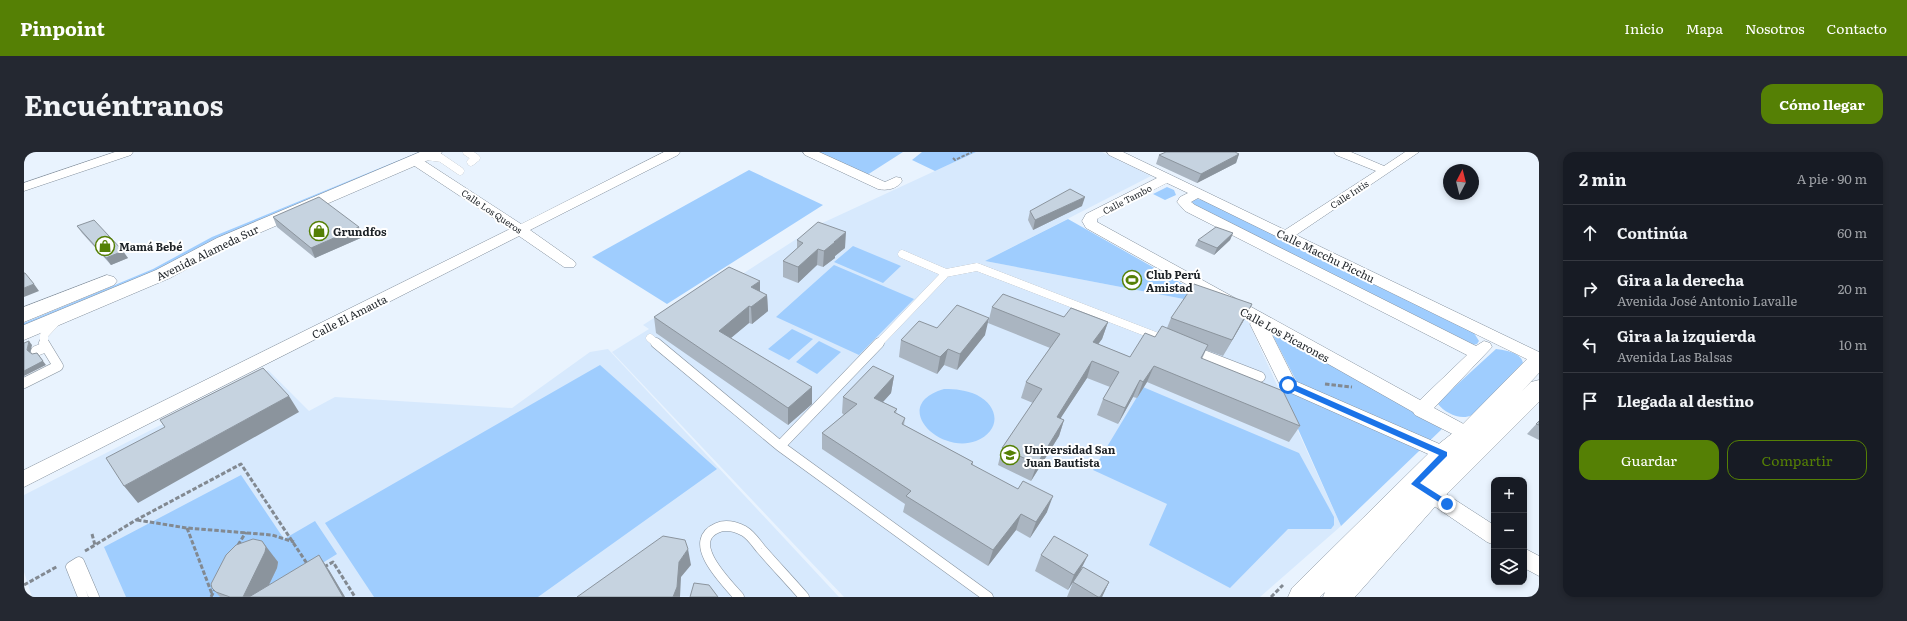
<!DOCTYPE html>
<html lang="es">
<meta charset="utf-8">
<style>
body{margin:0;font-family:Literata,serif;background:#242831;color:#f1f3f6}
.controls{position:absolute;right:12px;bottom:12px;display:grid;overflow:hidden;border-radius:8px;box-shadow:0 2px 6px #0003}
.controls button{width:36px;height:36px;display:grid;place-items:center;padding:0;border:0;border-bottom:1px solid #363941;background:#171b24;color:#f1f3f6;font:20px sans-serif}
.compass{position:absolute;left:1419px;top:12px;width:36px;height:36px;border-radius:50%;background:#171b24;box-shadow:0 2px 6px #0003;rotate:7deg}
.stop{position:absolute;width:12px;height:12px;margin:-9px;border:3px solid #1a73e8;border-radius:50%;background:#fff}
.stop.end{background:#1a73e8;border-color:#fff;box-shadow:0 1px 4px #0008}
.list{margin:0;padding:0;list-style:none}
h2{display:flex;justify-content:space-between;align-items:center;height:52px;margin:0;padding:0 16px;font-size:17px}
h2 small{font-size:13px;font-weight:400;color:#9ea1a6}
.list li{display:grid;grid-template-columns:26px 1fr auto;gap:12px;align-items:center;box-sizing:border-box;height:56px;padding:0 16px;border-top:1px solid #363941}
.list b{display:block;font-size:15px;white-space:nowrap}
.list p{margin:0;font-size:13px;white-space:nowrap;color:#9ea1a6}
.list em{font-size:13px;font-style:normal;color:#9ea1a6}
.actions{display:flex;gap:8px;padding:12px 16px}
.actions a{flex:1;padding:9px 0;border:1px solid #558005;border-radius:12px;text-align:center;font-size:14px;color:#558005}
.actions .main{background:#558005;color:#fff}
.icon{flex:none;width:22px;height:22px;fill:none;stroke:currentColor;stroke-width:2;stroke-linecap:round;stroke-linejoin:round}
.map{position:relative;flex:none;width:1515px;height:445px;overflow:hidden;border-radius:12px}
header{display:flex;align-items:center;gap:24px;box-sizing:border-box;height:56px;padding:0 20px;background:#558005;color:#fff}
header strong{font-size:19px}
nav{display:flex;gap:22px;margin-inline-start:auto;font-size:14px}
.intro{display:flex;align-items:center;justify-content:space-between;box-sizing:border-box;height:96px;padding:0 24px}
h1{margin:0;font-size:28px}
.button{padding:10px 18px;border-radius:12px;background:#558005;color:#fff;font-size:14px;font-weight:700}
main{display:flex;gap:24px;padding:0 24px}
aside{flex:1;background:#171b24;border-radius:12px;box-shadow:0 2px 6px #0003}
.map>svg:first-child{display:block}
.built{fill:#d7e9fd}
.green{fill:#9fcdfe}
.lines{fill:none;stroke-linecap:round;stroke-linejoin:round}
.lane-far1-casing{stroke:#84909d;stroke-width:8}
.lane-casing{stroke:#84909d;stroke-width:11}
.street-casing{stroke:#84909d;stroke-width:1}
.secondary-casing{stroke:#84909d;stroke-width:1}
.path-far1{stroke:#828991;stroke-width:2;stroke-dasharray:3.5 1.5;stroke-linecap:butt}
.path{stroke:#828991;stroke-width:3;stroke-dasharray:4.5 2;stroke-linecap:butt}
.lane-far1{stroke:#fff;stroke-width:8}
.lane{stroke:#fff;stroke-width:10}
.street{fill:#fff;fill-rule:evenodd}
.secondary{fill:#fff;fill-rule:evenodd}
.wall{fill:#aab5c1}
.shaded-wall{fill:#8b949d}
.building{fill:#c6d3e0;stroke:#8b949d}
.route{fill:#1a73e8}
.labels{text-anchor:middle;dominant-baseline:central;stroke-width:4;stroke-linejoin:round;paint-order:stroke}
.far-street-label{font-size:9px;fill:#1d2227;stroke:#fff}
.poi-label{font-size:11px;font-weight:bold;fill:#1d2227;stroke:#fff;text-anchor:start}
.street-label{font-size:11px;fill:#1d2227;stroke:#fff}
</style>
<header>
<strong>Pinpoint</strong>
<nav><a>Inicio</a><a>Mapa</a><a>Nosotros</a><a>Contacto</a></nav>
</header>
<div class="intro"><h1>Encuéntranos</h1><a class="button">Cómo llegar</a></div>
<main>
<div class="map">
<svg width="1515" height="445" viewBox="0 0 1515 445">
<rect width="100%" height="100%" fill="#e9f3fe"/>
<path class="built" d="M952 0H1078L1127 24 961 109 1165 148 1224 169 1317 374 1236 445H820L588 200 625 177 619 173 641 159 652 165 794 73Z
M584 197 815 445H8L0 420V343L244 218 285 259 311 245 488 256 566 200Z"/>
<path class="green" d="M395 0H403L134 120 0 176V171L129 117 188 85Z
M793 0H879L843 23Z
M898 0H952L911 19 888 8Z
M725 18 799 53 643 152 568 105Z
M1143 35 1150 38 1152 43 1141 48 1129 42Z
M1173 47 1179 48 1450 181 1455 189 1453 192 1449 193 1169 52 1168 49Z
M1044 67 1224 169 1165 148 961 109Z
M829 94 877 114 859 131 810 110Z
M810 113 890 147 835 203 752 165Z
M768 177 789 187 765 208 744 197Z
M1248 182H1253L1419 276 1317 374 1255 234 1280 244Z
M795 189 817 200 793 222 772 210Z
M1472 197C1481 198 1500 201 1499 213L1448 263C1437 269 1421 261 1414 252V250Z
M576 213 693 317 514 445H350L301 371Z
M1119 235 1275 301 1310 365V373L1307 377H1264L1206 436 1125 393 1143 352 1069 318Z
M920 237C932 237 942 238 953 243 976 255 977 279 952 289 915 303 865 253 920 237Z
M217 323 260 387 291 369 313 402 243 445H102L80 395Z"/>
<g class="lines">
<defs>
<path id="lane-far1" d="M443 0 452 6 447 10
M401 4 417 6 436 19
M922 121 953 115 1142 188
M626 186 633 192
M20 192V183L32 170
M854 192 922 121 878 102"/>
<path id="lane" d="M632 191 756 294 855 191
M12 199 22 195
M1169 199 1236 225
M0 231 34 214 20 191
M756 294 964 445
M59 445 47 415 55 410 70 445
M715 445C702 430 661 390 693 376 702 372 712 375 720 379 727 383 732 391 737 397 751 413 766 429 780 445"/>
<path id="street" d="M91 0H109L107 3 0 39V31Z
M640 0H656L654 3 506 78 550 109 552 112 550 115H540L495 84 0 335V318L486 77 386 11 384 8 386 5H394L497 72Z
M779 0H795L861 30 872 25 877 26 878 29C873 37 863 39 854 37L781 3Z
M1083 0H1099L1261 78 1352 19 1312 3 1310 0H1327L1360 14 1381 0H1395L1272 83 1515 200V213L1174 46 1167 50 1171 53 1452 194 1460 189 1466 191 1468 195 1410 256 1460 283 1463 288 1460 293 1454 295 1391 263 1389 260 1246 179 1271 229 1427 297 1429 302 1427 307 1420 309 1258 237 1226 172 1228 169 1062 76 1058 69 1062 62 1133 26 1085 3ZM1143 31 1164 41 1156 45 1153 50 1161 59 1443 203 1396 248 1073 70V67Z
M1398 328 1405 331 1470 373V393L1463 390 1391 341 1388 336 1391 331Z
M1500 396 1515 404V424L1500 416Z"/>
<path id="secondary" d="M396 0H418L416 3 205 94 146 126 0 188V173L132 118 193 86Z
M83 123 90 125 93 129 90 133 0 170V155Z
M1515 201V221L1498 239 1507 230 1515 228V250L1416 349 1331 445H1299L1301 440 1296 445H1264L1268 436 1411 295 1435 276 1507 203Z"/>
</defs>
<use href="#lane-far1" class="lane-far1-casing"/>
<use href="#lane" class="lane-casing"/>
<use href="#street" class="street-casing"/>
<use href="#secondary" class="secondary-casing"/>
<path class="path-far1" d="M929 6 931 8 948 0"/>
<path class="path" d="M1301 232 1328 235
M113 368 163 376 248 383 270 390
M163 376 188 442
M68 382 71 393 112 368 217 312 284 413
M214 393 222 380
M61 399 71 393
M300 415 309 410 331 445
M0 433 34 414
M187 445 191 437
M1247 445 1259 433"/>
<use href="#lane-far1" class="lane-far1"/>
<use href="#lane" class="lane"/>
<use href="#street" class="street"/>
<use href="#secondary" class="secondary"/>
</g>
<path class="wall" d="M1215 2 1212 11 1173 31 1132 12 1135 3Z
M1058 54 1009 78 1004 68 1006 59Z
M249 65 339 85 291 106 253 75Z
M53 74 104 106 87 113 58 81Z
M1209 81 1206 88 1190 103 1171 94 1174 88Z
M773 88 821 96 811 104V106L799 115 793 113 774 131 759 125V109L773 97Z
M736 139 743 143 744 159 728 172 725 171 707 186 788 235V252L764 273 632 181 630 165Z
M1228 152 1220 168 1199 204 1182 198 1178 207 1276 274 1265 290 1123 230 1113 246 1109 245 1094 272 1073 263 1079 247 1086 235 1063 226 1036 266 1040 268 1035 284 1007 329 974 313 978 296 1009 251 997 246 1002 230 1026 196 964 171 968 155 1040 165 1084 170 1078 187 1074 192 1106 205 1143 176 1147 166Z
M913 176 961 183 933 218 920 213 913 222 875 205 877 188Z
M870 224 867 241 859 250 873 257 872 261 881 266 880 273 949 310V313L1023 360 1006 386 992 378 964 414 879 360 881 352 798 297V281L820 263 818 261 819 245Z
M1515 269V288L1503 282Z
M1017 403H1064L1057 417 1085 430 1078 445H1043L1049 430 1053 424 1044 438 1011 419Z
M250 405 254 410 253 416 245 433 305 418 321 445H196L188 436Z"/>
<path class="shaded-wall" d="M1215 2 1212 11 1173 31 1177 22Z
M1061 45 1058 54 1009 78 1011 68Z
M335 75 339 85 291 106 287 96Z
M822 80 821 96 811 104V106L799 115 800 99 810 90Z
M1209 81 1206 88 1190 103 1193 96Z
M794 97 793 113 774 131V115Z
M99 99 104 106 87 113 82 106Z
M736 129V145L727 135Z
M10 132 15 139 0 145V136Z
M743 143 744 159 728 172 727 155Z
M1228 152 1220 168 1199 204 1208 188Z
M725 154V171L696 195 695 179Z
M965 166 961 183 933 218 936 202Z
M1084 170 1078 187 1064 206 1069 190Z
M5 189 8 193 6 202 3 198Z
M924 197 920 213 913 222 916 205Z
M13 201 22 213 0 224V219Z
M1068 209 1063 226 1027 281 1033 265Z
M1130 214 1123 230 1113 246 1119 230Z
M870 224 867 241 848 262 850 246Z
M1116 228 1109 245 1094 272 1101 256Z
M788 235V252L764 273V256Z
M265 244 275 260 114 351 100 334Z
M1040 268 1035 284 1007 329 1013 312Z
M1029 344 1023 360 1006 386 1012 370Z
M997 362 992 378 964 414 969 398Z
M238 389 254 410 253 416 239 445H219Z
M664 397 667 413 657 425 656 445H649L655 410Z
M295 403 305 418 321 445H319Z
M1064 403 1056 419 1044 438 1050 423Z
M1085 430 1078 445H1076Z"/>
<path class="building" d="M1142 0H1211L1215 2 1177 22 1135 3Z
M1046 37 1061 45 1011 68 1006 59Z
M295 45 335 75 287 96 249 65Z
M70 68 99 99 82 106 53 74Z
M794 70 822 80 810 90H811L800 99 794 97 774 115 759 109 779 91 773 88Z
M1192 75 1209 81 1193 96 1174 88Z
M705 115 736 129 727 135 743 143 727 155 725 154 695 179 788 235 764 256 630 165Z
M0 121H1L10 132 0 136Z
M1170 132 1228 152 1208 188 1147 166Z
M979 142 1040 165 1047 156 1084 170 1069 190 1106 205 1121 181 1131 185 1138 174 1184 193 1177 206 1259 239 1276 274 1130 214 1119 230 1116 228 1101 256 1079 247 1095 220 1068 209 1033 265 1040 268 1013 312 978 296 1018 237 1002 230 1036 182 968 155Z
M933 153 965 166 936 202 924 197 916 205 877 188 895 169 913 176Z
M5 189 3 198 8 202 13 201 19 209 0 219V191Z
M849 214 870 224 850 246 873 257 870 260 881 266 878 272 949 310 947 312 994 337 999 329 1029 344 1012 370 997 362 969 398 882 344 887 339 798 281 833 252 819 245Z
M239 216 265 244 100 334 82 306 141 275 136 268Z
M1515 269V273L1512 272Z
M639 384 661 388 664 397 655 410 653 435 649 445H553Z
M1030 384 1064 403 1050 423 1017 403Z
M229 387 238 389 242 395 241 400 219 445H206L192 440 188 436 187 432 202 403 212 393Z
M295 403 319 445H225Z
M1059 415 1085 430 1076 445H1074L1049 430Z
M670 431 685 433 694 445H666Z"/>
<path class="route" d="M1262 231H1267L1423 300V304L1396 331 1426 350V354H1421L1387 332 1415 303 1262 235Z"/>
<defs>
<symbol id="shop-ring" viewBox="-11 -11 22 22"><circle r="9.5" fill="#fff" stroke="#558005" stroke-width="1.5"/><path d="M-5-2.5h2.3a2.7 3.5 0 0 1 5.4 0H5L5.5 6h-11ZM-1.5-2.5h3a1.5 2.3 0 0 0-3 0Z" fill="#558005"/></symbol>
<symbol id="stadium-ring" viewBox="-11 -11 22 22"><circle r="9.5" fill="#fff" stroke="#558005" stroke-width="1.5"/><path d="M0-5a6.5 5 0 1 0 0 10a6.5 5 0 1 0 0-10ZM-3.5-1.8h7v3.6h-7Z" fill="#558005"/></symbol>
<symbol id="university-ring" viewBox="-11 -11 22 22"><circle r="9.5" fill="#fff" stroke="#558005" stroke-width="1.5"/><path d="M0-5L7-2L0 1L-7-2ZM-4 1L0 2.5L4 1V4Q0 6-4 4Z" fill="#558005"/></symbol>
</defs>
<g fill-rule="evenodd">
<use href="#shop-ring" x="284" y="68" width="22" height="22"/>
<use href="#shop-ring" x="70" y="83" width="22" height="22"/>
<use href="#stadium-ring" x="1097" y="117" width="22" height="22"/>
<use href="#university-ring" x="975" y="292" width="22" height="22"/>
</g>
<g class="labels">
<g class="far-street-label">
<text transform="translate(1325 42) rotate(-33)">Calle Intis</text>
<text transform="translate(1103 47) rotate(-27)">Calle Tambo</text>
<text transform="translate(468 59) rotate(34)">Calle Los Queros</text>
</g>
<g class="poi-label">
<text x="309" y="79">Grundfos</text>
<text x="95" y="94">Mamá Bebé</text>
<text x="1122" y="122">Club Perú<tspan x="1122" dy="13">Amistad</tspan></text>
<text x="1000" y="297">Universidad San<tspan x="1000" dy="13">Juan Bautista</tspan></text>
</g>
<g class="street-label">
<text transform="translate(183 100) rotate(-26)">Avenida Alameda Sur</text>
<text transform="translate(1302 103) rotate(26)">Calle Macchu Picchu</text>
<text transform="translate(325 164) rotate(-27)">Calle El Amauta</text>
<text transform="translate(1261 182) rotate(29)">Calle Los Picarones</text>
</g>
</g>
</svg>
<div class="controls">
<button>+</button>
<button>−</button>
<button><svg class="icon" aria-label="layers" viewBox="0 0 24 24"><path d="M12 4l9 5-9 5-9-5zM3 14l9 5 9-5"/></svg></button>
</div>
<svg class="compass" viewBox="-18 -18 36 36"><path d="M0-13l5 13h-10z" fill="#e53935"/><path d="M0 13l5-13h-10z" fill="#9ea1a6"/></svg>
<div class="stop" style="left:1264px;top:233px"></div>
<div class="stop end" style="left:1423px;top:352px"></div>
</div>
<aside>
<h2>2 min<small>A pie · 90 m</small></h2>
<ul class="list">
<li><svg class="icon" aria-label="ahead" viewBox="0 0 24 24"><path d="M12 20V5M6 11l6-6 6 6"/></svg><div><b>Continúa</b></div><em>60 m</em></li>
<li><svg class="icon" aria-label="right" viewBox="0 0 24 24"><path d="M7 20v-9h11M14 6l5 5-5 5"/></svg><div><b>Gira a la derecha</b><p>Avenida José Antonio Lavalle</p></div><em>20 m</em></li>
<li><svg class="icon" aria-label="left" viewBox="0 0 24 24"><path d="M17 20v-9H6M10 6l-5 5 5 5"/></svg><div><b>Gira a la izquierda</b><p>Avenida Las Balsas</p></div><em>10 m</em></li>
<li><svg class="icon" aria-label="arrive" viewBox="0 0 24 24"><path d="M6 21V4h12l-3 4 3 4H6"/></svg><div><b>Llegada al destino</b></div></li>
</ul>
<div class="actions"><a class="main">Guardar</a><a>Compartir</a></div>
</aside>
</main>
